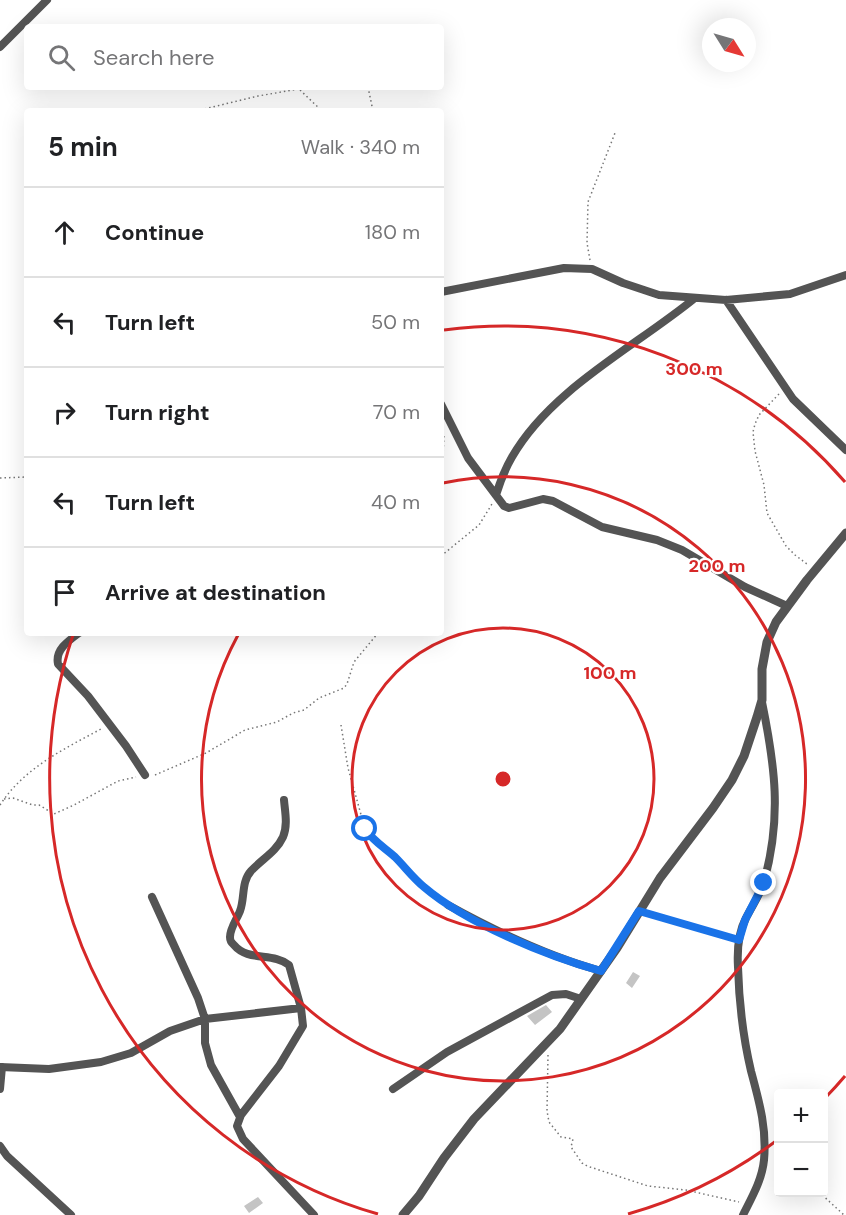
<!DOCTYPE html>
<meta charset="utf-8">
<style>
body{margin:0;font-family:"DM Sans",sans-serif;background:#f6f6f6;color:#202124}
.controls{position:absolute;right:18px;bottom:18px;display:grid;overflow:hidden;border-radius:6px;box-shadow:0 6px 24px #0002}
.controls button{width:54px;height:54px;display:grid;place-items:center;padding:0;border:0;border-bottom:2px solid #e0e0e0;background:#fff;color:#202124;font:30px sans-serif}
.compass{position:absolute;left:702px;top:18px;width:54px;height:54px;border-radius:50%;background:#fff;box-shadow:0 6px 24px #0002;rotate:127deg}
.stop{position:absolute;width:18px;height:18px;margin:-14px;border:4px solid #1a73e8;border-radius:50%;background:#fff}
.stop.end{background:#1a73e8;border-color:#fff;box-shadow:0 2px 6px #0008}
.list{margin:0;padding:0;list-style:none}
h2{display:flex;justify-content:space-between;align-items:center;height:78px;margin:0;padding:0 24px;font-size:26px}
h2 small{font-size:20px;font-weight:400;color:#757577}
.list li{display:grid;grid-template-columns:39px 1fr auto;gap:18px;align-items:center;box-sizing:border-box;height:90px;padding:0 24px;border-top:2px solid #e0e0e0}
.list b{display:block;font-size:22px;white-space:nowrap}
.list em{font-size:20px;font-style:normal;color:#757577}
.icon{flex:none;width:33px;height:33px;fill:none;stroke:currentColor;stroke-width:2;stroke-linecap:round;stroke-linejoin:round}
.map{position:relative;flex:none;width:846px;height:1215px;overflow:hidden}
.search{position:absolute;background:#fff;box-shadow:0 6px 24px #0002;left:24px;top:24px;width:420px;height:66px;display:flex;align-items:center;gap:15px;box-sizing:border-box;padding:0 21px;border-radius:6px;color:#757577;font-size:22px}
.panel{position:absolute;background:#fff;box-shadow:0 6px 24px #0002;left:24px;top:108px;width:420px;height:528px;border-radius:6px}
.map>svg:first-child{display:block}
.building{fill:#c4c4c4}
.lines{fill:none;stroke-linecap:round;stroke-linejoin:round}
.path{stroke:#767676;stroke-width:1.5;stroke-dasharray:1.5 3;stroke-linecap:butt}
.minor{stroke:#545454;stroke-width:8}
.tertiary{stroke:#545454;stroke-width:9}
.route{stroke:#1a73e8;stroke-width:8}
.ring{fill:none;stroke:#d62828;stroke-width:3}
.centre{fill:#d62828;stroke:#fff;stroke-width:3}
.ring-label{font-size:18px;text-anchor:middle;font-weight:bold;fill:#d62828;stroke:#fff;stroke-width:4.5;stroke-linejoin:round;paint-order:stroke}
</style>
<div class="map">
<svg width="846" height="1215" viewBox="0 0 846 1215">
<rect width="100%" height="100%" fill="#fff"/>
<path class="building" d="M633 972 640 976 632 988 626 983Z
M546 1005 552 1012 535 1025 527 1016Z
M258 1197 263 1203 249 1213 244 1206Z"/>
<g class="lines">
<path class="path" d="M368 87 373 111
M300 90 322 111
M196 111 258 96 311 87
M590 260 587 243 588 202 615 133
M779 394 759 415 755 424 753 432 755 451 764 485 767 513 786 546 795 555 807 564
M0 478 27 477
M441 505 444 433
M441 556 479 525 492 504
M341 725 348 768 365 829 424 887 440 899
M155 775 206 753 245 730 277 722 293 713 304 710 319 698 344 688 347 684 354 662 378 633
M4 799 13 798 33 805H39L54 814 74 805 118 781 136 777
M0 805C24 768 64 749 101 729
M650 915 729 937
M548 1055 547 1111 549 1122 561 1137 573 1139 571 1147 582 1163 587 1166 648 1186 686 1190 739 1202
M819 1192 844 1215"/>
<path class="minor" d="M0 47 47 0
M441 292 564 268 592 269 623 283 659 295 726 300 790 294 846 275
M726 300 793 399 846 450
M441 404 468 458 504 506 509 508 543 499 553 501 602 527 657 540 682 550 745 587 787 606
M496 495C500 482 505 469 512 457 551 389 635 347 695 298
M79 633C68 641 55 650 58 664L88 696 126 746 145 775
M284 800C285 812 288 825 283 837 276 852 262 859 251 871 241 882 245 898 240 911 237 919 230 928 230 937 230 941 231 942 234 945 248 962 273 952 289 965L301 1008 303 1026 279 1066 241 1115 237 1126 243 1139 314 1215
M152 897 198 998 205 1019V1043L211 1065 240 1117
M448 905C497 932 547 956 601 971
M0 1067 49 1069 101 1062 131 1053 170 1031 205 1019 301 1008
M0 1089 2 1067
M393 1089 447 1052 552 995 566 994 581 999
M0 1146 7 1156 71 1215
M743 1215C752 1197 762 1180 764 1160 767 1128 759 1101 751 1071 743 1037 739 1001 738 967 737 950 738 933 746 918 752 906 760 895 764 882 782 817 775 766 762 702"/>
<path class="tertiary" d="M403 1215 419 1196 444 1158 474 1119 560 1029 617 948 660 878 713 808 732 780 744 756 757 717 762 700V669L767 642 776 622 807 580 846 533"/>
</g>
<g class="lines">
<path class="route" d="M365 829C373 841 385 848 395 857 405 867 413 878 424 887 466 923 547 956 601 971L639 911 739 940 745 920 764 883"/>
</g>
<g class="ring">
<circle cx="503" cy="779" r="151"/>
<path d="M443 483A302 302 0 1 1 238 635"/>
<path d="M845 1076A453 453 0 0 1 826 1097M776 1141A453 453 0 0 1 628 1214M378 1214A453 453 0 0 1 73 635M444 330A453 453 0 0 1 845 482"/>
</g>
<circle cx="503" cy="779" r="9" class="centre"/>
<g class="ring-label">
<text x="694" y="375">300 m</text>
<text x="717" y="572">200 m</text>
<text x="610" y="679">100 m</text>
</g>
</svg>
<div class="controls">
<button>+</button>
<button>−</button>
</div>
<svg class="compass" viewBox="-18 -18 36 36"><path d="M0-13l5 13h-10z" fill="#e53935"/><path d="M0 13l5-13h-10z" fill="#757577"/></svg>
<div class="stop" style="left:365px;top:829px"></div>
<div class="stop end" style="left:764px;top:883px"></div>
<div class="search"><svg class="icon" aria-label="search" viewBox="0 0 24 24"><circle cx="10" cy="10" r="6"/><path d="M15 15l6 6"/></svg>Search here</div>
<section class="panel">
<h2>5 min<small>Walk · 340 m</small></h2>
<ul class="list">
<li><svg class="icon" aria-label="ahead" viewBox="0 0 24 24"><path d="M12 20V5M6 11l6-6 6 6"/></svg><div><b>Continue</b></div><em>180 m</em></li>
<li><svg class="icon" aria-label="left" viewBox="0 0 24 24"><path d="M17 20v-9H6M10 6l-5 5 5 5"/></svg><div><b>Turn left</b></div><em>50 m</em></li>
<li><svg class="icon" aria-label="right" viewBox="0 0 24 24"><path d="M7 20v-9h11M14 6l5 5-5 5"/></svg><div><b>Turn right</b></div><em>70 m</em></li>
<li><svg class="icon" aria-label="left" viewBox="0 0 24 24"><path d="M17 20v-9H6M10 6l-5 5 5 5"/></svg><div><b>Turn left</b></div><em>40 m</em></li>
<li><svg class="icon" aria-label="arrive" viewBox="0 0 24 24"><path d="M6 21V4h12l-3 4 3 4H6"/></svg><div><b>Arrive at destination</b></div></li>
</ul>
</section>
</div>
